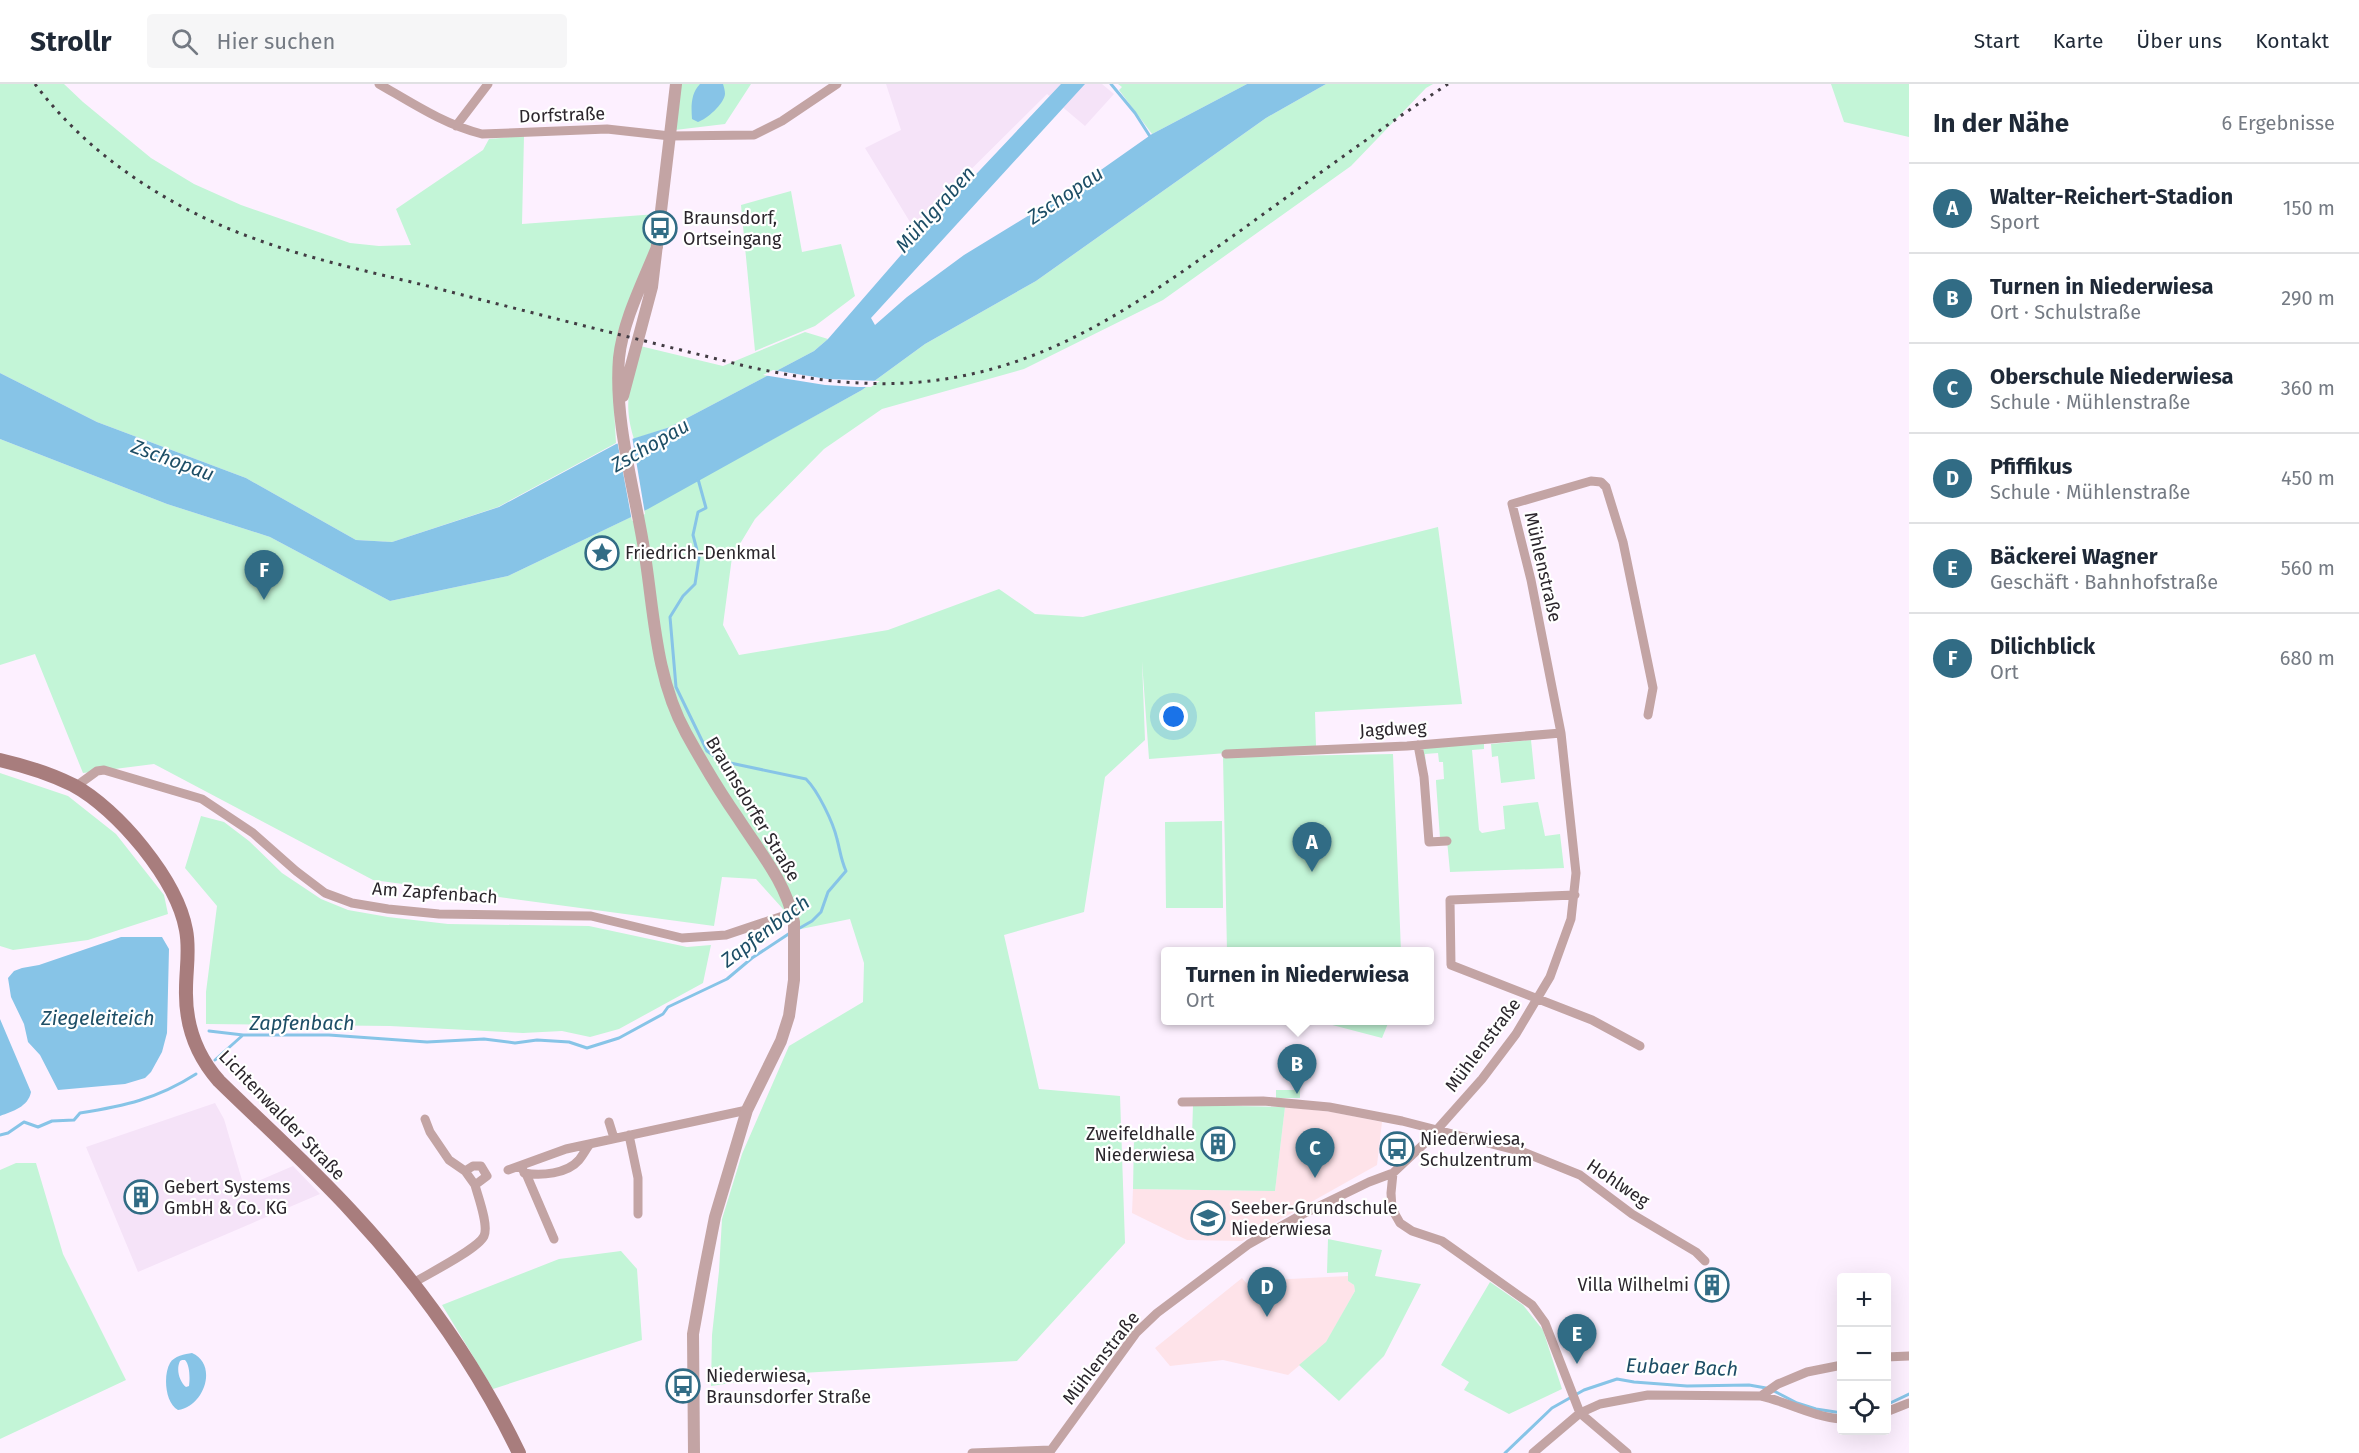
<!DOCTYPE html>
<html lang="de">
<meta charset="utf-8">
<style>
body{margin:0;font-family:"Fira Sans",sans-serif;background:#f6f6f7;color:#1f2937}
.controls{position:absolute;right:18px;bottom:18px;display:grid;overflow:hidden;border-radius:6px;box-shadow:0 6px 24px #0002}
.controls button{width:54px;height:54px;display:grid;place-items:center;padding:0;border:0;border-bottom:2px solid #e0e1e3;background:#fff;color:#1f2937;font:30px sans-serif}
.you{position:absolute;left:1174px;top:633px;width:21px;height:21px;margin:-15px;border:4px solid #fff;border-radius:50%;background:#1a73e8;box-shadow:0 0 0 9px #1a73e833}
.badge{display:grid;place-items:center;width:39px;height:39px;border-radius:50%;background:#316c85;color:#fff;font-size:20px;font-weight:700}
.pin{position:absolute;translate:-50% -50px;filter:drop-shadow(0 2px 3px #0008)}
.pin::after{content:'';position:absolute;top:32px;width:21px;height:18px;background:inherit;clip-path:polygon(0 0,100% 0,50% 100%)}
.popup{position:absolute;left:1161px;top:863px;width:273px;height:78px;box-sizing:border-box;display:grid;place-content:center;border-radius:6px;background:#fff;filter:drop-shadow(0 2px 4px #0005);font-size:20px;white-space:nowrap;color:#747a83}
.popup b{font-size:22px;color:#1f2937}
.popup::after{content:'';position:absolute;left:50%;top:100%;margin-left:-12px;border:12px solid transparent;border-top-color:#fff}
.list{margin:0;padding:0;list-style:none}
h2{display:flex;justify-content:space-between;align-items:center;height:78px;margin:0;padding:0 24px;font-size:26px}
h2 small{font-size:20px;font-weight:400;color:#747a83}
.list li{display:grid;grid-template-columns:39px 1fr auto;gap:18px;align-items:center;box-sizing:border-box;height:90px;padding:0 24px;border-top:2px solid #e0e1e3}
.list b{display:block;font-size:22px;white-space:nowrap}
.list p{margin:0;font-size:20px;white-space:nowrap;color:#747a83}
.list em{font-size:20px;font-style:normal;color:#747a83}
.icon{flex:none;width:33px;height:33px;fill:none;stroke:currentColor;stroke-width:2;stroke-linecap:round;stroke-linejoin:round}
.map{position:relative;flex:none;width:1909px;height:1369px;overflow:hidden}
header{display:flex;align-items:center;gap:36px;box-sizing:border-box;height:84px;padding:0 30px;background:#fff;border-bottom:2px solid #e0e1e3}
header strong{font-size:28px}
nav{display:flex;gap:33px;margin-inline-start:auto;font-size:21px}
.search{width:420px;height:54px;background:#f6f6f7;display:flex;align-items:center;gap:15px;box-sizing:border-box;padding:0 21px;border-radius:6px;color:#747a83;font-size:22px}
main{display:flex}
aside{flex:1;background:#fff}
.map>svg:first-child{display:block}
.built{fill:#f5e3f8}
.education{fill:#fee3e9}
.green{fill:#c3f5d7}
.water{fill:#87c4e7;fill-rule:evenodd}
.pier{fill:#fdf0ff}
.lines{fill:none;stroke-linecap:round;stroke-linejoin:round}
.stream{stroke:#87c4e7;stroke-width:3}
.minor{stroke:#c3a4a4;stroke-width:9}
.tertiary{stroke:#c3a4a4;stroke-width:12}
.secondary{stroke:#a87d7d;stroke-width:14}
.rail{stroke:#423c43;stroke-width:3;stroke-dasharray:3 6;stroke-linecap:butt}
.labels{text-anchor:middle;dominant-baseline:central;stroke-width:4.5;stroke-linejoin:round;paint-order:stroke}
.street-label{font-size:18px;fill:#2b262c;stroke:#fff}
.poi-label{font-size:18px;fill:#2b262c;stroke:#fff;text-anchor:start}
.water-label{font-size:20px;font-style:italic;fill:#1d4e66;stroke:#fff}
</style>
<header>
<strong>Strollr</strong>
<div class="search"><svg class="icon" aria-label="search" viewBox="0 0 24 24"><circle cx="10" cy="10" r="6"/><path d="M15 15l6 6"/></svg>Hier suchen</div>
<nav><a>Start</a><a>Karte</a><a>Über uns</a><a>Kontakt</a></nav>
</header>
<main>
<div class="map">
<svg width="1909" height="1369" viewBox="0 0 1909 1369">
<rect width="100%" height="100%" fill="#fdf0ff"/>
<path class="built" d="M886 0H1102L1114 10 1085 42 1047 10 913 143 865 64 901 46Z
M215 1019 224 1035 244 1103 293 1082 320 1110 138 1188 86 1063Z"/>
<path class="education" d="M1285 1023 1332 1028 1382 1038 1377 1081 1242 1157 1187 1156 1132 1129 1133 1105 1275 1107Z
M1348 1192V1197L1354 1201 1355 1207 1326 1259 1288 1291 1223 1276 1170 1282 1155 1264 1242 1194 1247 1200 1251 1197Z"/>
<path class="green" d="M0 0H64L83 18 151 74 194 100 241 121 350 159 379 162 411 161 396 125 483 66 489 55 524 52 522 140 657 130 649 172 633 210 614 324 616 359 498 423 392 458 356 456 246 394 97 338 0 289Z
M681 0H751L725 40 675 46Z
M1118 0H1247L1152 50 1119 6 1122 3Z
M1326 0H1433L1426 4 1351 82 1163 216 1024 285 882 325 824 365 755 435 732 473 723 541 739 571 888 546 999 505 1035 530 1083 533 1438 443 1462 620 1315 628 1316 662 1149 675 1142 577 1145 656 1105 693 1084 828 1004 851 1039 1005 1120 1012 1125 1159 1017 1277 801 1289 711 1302 712 1251 719 1187 722 1135 742 1070 789 962 863 918 864 879 850 835 801 845 756 795 722 793 714 842 373 796 154 680 83 689 35 570 0 581V355L167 420 270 453 390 517 508 492 629 434 862 306 925 260 1036 197 1266 34Z
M1831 0H1909V53L1844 38Z
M791 107 802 168 841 160 855 212 815 242 755 267 741 121Z
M805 248 828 255 814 267 670 343 634 355C622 317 631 298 640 262L723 282Z
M1531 656 1535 695 1501 699 1498 672 1492 673 1491 660Z
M1484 660V665L1472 666 1479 746 1482 749 1505 745 1503 722 1538 718 1545 752 1560 750 1564 784 1450 788 1447 756 1440 754 1436 698V696L1444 695 1443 678H1439L1438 669 1425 670 1427 693 1423 664Z
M1393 670 1401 867H1227L1223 673Z
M0 689 68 712 116 750 164 811 168 830 88 856 13 866 0 862Z
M201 732 224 738 249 757 282 789 321 815 348 826 388 833 448 840 589 842 687 863 711 861 703 899 619 945 590 953 562 947 523 949 390 942 206 940V908L217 822 185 784Z
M1222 737 1223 824H1166L1165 738Z
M1317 937H1389L1382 954Z
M1294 983H1300V1014H1276V1006H1294Z
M1193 1021 1285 1023 1275 1107 1133 1105 1134 1054 1192 1053Z
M16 1079H36L63 1170 126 1296 0 1355V1086Z
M1328 1155 1382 1166 1375 1192 1421 1200 1384 1272 1339 1317 1299 1281 1326 1258 1355 1207 1354 1201 1348 1197V1188L1327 1189Z
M621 1167 637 1185 642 1256 493 1305 442 1221 559 1175Z
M1490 1198 1523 1221 1543 1246 1562 1305 1509 1330 1464 1306 1469 1298 1441 1281Z"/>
<path class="water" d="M700 0H723C724 3 725 7 725 10 724 20 707 35 698 38L692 35C691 22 691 9 700 0Z
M1061 0H1085L871 234 875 241 907 213 964 171 1088 95 1152 50 1247 0H1326L1266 34 1036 197 925 260 862 306 648 425 508 492 390 517 270 453 167 420 0 355V289L97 338 246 394 356 456 392 458 499 423 616 360 670 343 814 267 828 255 914 156Z
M121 853H162L169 865 167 949 162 968 151 988 145 994 125 1000 58 1006 40 971 28 958 24 940 11 913 8 894 14 887 22 884 39 881Z
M0 935 31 1008C28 1023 13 1027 0 1032Z
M192 1269C218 1280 205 1322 178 1326 165 1319 163 1291 170 1279 174 1272 185 1270 192 1269ZM182 1276H185C190 1281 190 1295 189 1302L186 1303C179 1297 176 1285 180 1277Z"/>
<path class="pier" d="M773 286 827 295 880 297 871 303H858L825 301 763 291Z
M632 352 645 430 632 437 617 356Z"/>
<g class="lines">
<path class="stream" d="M1111 0 1135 29 1151 54
M698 395 706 424 698 428 693 451 699 474 695 500 683 512 670 533 676 603 707 667 721 677 806 695C818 707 833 738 837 755 840 766 841 776 846 787L828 808 821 828 812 837 798 845
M209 947 243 951
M215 976 243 951H329L427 958 484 955 515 959 537 956 569 958 587 964 619 954 663 930 668 923 727 895 752 874 790 849
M0 1051 8 1049 24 1038 38 1043 52 1037 74 1036 80 1029C124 1022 157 1015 196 990
M1772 1306 1797 1319 1816 1325 1842 1329
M1886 1321 1909 1310
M1505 1369 1552 1324 1584 1306 1617 1295 1634 1298 1687 1302 1749 1301 1766 1304"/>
<path class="minor" d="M379 0C412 19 445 41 482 50L607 45 670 52 754 51 782 37 837 0
M456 42 488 0
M1418 661 1424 693 1429 758 1447 757
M1226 670 1407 662 1561 649
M75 703 97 687 104 686 202 715 253 749 296 787 325 809 352 819 388 825 439 830 591 832 682 854 726 851 792 829
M1575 811 1450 816 1451 881 1592 936 1640 962
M1182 1018 1263 1017 1329 1023 1402 1037 1523 1068 1580 1091 1632 1130 1696 1168 1705 1177
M425 1035 430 1048 449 1076 465 1087 475 1101
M609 1038 614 1054
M629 1051 638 1094V1130
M520 1082 527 1092 554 1155
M508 1086 566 1065 747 1026
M524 1089C541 1092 567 1090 579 1076 583 1071 586 1065 590 1060
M1393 1089 1391 1109 1392 1125 1400 1139 1412 1147 1442 1157 1532 1221 1545 1239 1580 1329 1627 1369
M413 1199C428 1190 478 1165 484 1152 489 1141 478 1113 475 1101L487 1092 481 1082H473L465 1087
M1886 1273 1909 1272
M1761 1312C1788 1318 1813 1333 1842 1335
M1886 1328 1909 1319
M972 1369 1051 1366
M1049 1369 1136 1249 1157 1229 1249 1160 1303 1130 1369 1098 1393 1089 1426 1058 1482 995 1516 950 1550 893 1571 835 1576 789 1561 649 1531 496 1512 420 1591 397 1601 398 1606 403 1623 458 1653 604 1648 631
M1533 1369 1580 1329 1600 1320 1648 1311 1761 1312 1778 1300 1807 1288 1842 1281"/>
<path class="tertiary" d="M657 163C643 198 623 236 619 274 614 334 633 400 643 459 654 522 654 591 686 649 702 678 719 707 738 734 759 767 786 798 794 838V896L789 932 781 957 747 1026 715 1133 704 1189 693 1250 694 1369
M623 312 652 203 676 0"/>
<path class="secondary" d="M0 676C26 682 49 689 73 701 118 725 177 796 186 846 190 866 186 885 186 905 185 941 196 971 219 997 264 1041 311 1083 353 1129 419 1200 477 1282 519 1369"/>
<path class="rail" d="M35 0C88 71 168 123 250 153 316 178 387 191 455 209 552 234 649 258 745 282 799 294 852 302 907 299 1039 291 1130 225 1233 152 1304 101 1375 48 1448 0"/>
</g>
<defs>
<symbol id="bus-ring" viewBox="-11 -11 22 22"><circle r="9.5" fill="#fff" stroke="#316c85" stroke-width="1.5"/><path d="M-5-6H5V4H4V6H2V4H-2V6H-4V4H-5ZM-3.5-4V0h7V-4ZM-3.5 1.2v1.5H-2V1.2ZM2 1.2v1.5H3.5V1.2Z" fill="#316c85"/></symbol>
<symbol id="sight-ring" viewBox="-11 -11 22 22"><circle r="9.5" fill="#fff" stroke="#316c85" stroke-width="1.5"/><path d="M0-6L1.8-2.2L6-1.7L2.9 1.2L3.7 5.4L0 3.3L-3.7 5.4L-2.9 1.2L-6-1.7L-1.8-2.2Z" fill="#316c85"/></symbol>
<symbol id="building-ring" viewBox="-11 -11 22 22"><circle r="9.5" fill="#fff" stroke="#316c85" stroke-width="1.5"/><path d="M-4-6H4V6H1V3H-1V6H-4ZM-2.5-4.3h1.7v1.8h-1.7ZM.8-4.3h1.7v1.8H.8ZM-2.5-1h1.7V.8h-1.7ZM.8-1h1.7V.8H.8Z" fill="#316c85"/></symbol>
<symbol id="school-ring" viewBox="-11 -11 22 22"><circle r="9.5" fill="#fff" stroke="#316c85" stroke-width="1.5"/><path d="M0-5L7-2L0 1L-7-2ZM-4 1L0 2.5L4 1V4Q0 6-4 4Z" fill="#316c85"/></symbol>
</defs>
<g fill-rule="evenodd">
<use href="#bus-ring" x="641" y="125" width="38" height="38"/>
<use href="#sight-ring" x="583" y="450" width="38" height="38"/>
<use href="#building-ring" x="1199" y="1041" width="38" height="38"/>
<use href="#bus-ring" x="1378" y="1046" width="38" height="38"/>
<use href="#building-ring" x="122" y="1094" width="38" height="38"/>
<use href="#school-ring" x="1189" y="1115" width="38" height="38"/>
<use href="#building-ring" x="1693" y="1182" width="38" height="38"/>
<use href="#bus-ring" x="664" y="1283" width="38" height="38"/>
</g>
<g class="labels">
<g class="street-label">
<text transform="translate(562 31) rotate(-2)">Dorfstraße</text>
<text transform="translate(1543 483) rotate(77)">Mühlenstraße</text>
<text transform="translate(1393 645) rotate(-3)">Jagdweg</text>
<text transform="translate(753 725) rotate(59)">Braunsdorfer Straße</text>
<text transform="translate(435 809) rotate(4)">Am Zapfenbach</text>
<text transform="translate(1483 961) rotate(-53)">Mühlenstraße</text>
<text transform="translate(282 1031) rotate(46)">Lichtenwalder Straße</text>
<text transform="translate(1618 1099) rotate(34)">Hohlweg</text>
<text transform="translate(1101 1274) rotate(-52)">Mühlenstraße</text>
</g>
<g class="poi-label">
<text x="683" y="134">Braunsdorf,<tspan x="683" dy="21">Ortseingang</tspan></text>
<text x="625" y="469">Friedrich-Denkmal</text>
<text x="1195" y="1050" text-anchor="end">Zweifeldhalle<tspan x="1195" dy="21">Niederwiesa</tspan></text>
<text x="1420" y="1055">Niederwiesa,<tspan x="1420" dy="21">Schulzentrum</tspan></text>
<text x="164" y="1103">Gebert Systems<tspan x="164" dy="21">GmbH &amp; Co. KG</tspan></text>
<text x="1231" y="1124">Seeber-Grundschule<tspan x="1231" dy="21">Niederwiesa</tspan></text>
<text x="1689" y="1201" text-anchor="end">Villa Wilhelmi</text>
<text x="706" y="1292">Niederwiesa,<tspan x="706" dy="21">Braunsdorfer Straße</tspan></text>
</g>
<g class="water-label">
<text transform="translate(1065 111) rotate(-34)">Zschopau</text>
<text transform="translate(935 125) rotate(-48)">Mühlgraben</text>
<text transform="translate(650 361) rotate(-30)">Zschopau</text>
<text transform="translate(173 376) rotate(20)">Zschopau</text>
<text transform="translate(765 847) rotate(-37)">Zapfenbach</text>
<text x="98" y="934">Ziegeleiteich</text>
<text x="302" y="939">Zapfenbach</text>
<text transform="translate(1682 1283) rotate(2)">Eubaer Bach</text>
</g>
</g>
</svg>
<div class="controls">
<button>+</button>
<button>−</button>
<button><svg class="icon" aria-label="locate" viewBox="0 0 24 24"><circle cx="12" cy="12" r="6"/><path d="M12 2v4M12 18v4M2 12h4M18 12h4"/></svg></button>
</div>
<div class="you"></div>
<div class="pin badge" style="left:1312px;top:788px">A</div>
<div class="pin badge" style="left:1297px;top:1010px">B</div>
<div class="popup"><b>Turnen in Niederwiesa</b>Ort</div>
<div class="pin badge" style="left:1315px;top:1094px">C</div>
<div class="pin badge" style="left:1267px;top:1233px">D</div>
<div class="pin badge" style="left:1577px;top:1280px">E</div>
<div class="pin badge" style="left:264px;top:516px">F</div>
</div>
<aside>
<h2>In der Nähe<small>6 Ergebnisse</small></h2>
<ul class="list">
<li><span class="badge">A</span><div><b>Walter-Reichert-Stadion</b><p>Sport</p></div><em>150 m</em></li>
<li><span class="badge">B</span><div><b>Turnen in Niederwiesa</b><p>Ort · Schulstraße</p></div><em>290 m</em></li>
<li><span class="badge">C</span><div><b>Oberschule Niederwiesa</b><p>Schule · Mühlenstraße</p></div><em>360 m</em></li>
<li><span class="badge">D</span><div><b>Pfiffikus</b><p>Schule · Mühlenstraße</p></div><em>450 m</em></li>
<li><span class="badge">E</span><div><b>Bäckerei Wagner</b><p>Geschäft · Bahnhofstraße</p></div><em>560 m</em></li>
<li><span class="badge">F</span><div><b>Dilichblick</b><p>Ort</p></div><em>680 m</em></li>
</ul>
</aside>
</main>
